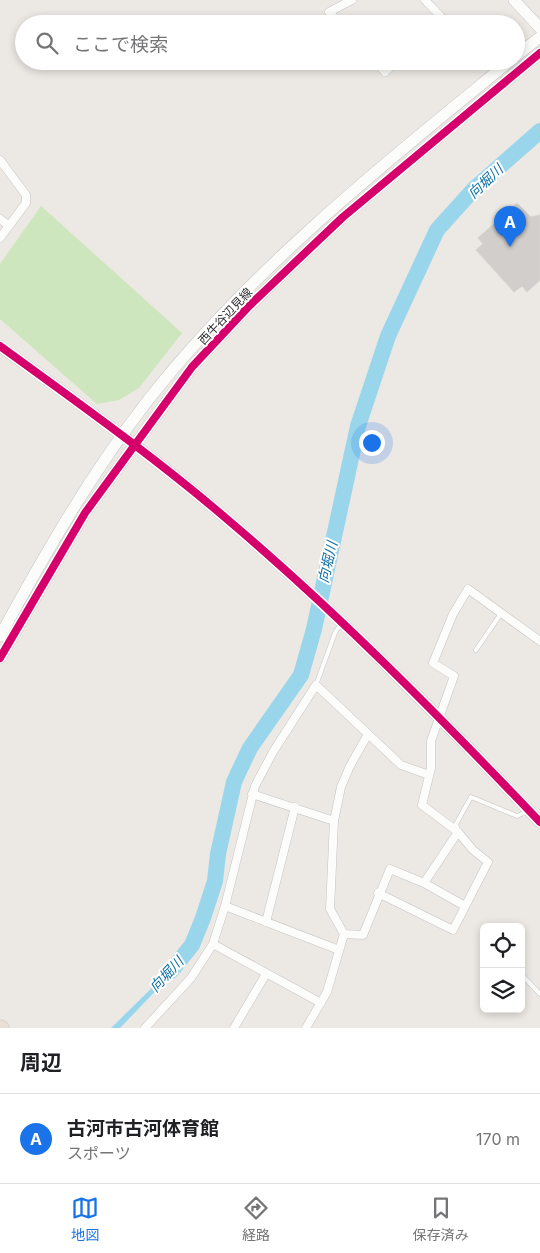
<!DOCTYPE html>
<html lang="ja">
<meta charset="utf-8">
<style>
body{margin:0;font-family:Inter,"Noto Sans JP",sans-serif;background:#f2f2f2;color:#202124}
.controls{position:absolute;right:15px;bottom:15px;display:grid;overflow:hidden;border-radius:8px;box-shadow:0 2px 8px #0003}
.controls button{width:45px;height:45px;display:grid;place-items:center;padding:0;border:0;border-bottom:1px solid #e0e0e0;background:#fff;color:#202124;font:25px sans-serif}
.you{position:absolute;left:371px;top:442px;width:18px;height:18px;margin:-12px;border:4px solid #fff;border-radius:50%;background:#1a73e8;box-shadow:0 0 0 8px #1a73e833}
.badge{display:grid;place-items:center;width:32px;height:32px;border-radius:50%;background:#1a73e8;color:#fff;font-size:16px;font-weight:700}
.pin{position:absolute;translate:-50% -41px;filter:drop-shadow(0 1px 2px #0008)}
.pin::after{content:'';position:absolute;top:26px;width:18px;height:15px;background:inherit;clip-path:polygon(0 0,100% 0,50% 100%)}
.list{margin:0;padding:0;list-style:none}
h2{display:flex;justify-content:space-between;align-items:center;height:65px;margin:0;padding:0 20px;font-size:21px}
h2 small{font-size:16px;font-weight:400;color:#757577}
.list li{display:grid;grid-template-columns:32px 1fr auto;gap:15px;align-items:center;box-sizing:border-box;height:90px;padding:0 20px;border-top:1px solid #e0e0e0}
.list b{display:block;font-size:19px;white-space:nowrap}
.list p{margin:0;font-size:16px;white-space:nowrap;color:#757577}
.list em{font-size:16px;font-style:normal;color:#757577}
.icon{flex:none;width:28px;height:28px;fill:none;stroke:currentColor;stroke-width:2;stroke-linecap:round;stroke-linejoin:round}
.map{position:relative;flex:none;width:540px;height:1028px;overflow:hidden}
.search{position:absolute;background:#fff;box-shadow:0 2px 8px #0003;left:15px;right:15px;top:15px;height:55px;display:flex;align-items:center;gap:12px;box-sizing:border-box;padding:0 18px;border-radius:28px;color:#757577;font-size:19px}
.sheet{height:155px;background:#fff}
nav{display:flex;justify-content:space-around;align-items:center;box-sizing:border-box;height:70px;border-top:1px solid #e0e0e0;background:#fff;font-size:14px;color:#757577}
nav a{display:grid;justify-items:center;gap:2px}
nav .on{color:#1a73e8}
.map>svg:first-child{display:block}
.green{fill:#cee6be}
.water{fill:#99d6ec}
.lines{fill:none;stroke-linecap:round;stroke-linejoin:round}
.river{stroke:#99d6ec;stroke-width:16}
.building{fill:#d1cecb;stroke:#d7d4d0}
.lane-casing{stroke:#c5c4c5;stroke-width:5}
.street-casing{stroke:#c5c4c5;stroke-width:9}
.secondary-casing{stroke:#c5c4c5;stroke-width:12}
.highway-casing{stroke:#c6c5c4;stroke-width:15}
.lane{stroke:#fcfcfb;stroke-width:4}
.street{stroke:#fcfcfb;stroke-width:8}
.secondary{stroke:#fcfcfb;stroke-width:11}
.highway{stroke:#eadfd6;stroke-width:14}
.cycleway-casing{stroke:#fff;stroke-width:11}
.cycleway{stroke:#d6006c;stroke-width:8}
.labels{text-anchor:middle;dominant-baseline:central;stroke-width:4;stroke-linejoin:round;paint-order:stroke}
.street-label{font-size:12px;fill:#2e2e2e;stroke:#fff}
.water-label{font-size:14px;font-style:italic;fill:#0d6fa3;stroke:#fff}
</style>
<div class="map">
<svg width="540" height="1028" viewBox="0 0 540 1028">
<rect width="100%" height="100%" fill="#ece8e4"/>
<path class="green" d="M41 206 182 333 139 388 119 400 97 404 0 319V264Z"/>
<path class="water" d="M182 954 187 958 120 1028H111L165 975Z"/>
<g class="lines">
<path class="river" d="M171 971 192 945 203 918 215 881 218 854 234 782 240 769 250 748 301 675 314 629 358 426 388 336 437 230 474 189 540 131"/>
</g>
<path class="building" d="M517 203 531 217 540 215V280L527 292 522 286 514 292 476 250 483 244 478 238Z"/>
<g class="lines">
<defs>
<path id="lane" d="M476 650 502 612
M316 685 335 633 341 623
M458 830 456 824 471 797 517 816 528 811
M521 974 540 994"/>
<path id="street" d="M425 0 444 20 440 24
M340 24 329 12 352 0
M375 61 385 72 397 61
M0 160 26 195V203L0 238
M0 219 9 226
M252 794 334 821
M424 883 458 832
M378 893 453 930 488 862 473 850 458 832 422 805 431 768V741L454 676 433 663 453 614 468 589 540 641
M225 906 339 950
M266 922 295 807
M344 934 330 909 334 821 341 787 350 766 368 734
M213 944 321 1003
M145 1028 191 978 213 944 225 906 255 786 273 752 316 685 401 765 429 775
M234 1028 266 974
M306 1028 327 992 344 934 363 935 390 869 424 883 465 906"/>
<path id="secondary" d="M514 0 540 28
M516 56 540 37
M0 346C77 402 156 458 228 520 339 614 440 717 540 822
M0 636C45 554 91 473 149 399 251 269 383 165 510 61
M0 658 85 513 192 367 249 306 343 217 540 53"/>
<path id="highway" d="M0 1027 2 1028"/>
</defs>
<use href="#lane" class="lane-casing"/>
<use href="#street" class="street-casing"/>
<use href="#secondary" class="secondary-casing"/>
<use href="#highway" class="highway-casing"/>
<use href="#lane" class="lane"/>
<use href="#street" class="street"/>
<use href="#secondary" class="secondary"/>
<use href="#highway" class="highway"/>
<defs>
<path id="cycleway" d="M0 346C77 402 156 458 228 520 339 614 440 717 540 822
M0 658 85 513 192 367 249 306 343 217 540 53"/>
</defs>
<use href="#cycleway" class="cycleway-casing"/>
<use href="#cycleway" class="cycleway"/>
</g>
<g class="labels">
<g class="street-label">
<text transform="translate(225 316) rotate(-47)">西牛谷辺見線</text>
</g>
<g class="water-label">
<text transform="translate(485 181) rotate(-43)">向堀川</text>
<text transform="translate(327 562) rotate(-77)">向堀川</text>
<text transform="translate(166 974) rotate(-47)">向堀川</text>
</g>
</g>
</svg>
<div class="controls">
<button><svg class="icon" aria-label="locate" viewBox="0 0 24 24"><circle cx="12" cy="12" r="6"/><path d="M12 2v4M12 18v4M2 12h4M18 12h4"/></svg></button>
<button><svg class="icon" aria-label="layers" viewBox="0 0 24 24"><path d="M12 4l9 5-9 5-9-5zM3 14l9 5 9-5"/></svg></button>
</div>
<div class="you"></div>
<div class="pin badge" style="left:510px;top:247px">A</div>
<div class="search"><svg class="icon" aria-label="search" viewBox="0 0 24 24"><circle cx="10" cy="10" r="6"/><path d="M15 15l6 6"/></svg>ここで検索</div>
</div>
<section class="sheet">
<h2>周辺<small></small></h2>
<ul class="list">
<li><span class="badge">A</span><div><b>古河市古河体育館</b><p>スポーツ</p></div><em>170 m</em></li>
</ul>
</section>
<nav>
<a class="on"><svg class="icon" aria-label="map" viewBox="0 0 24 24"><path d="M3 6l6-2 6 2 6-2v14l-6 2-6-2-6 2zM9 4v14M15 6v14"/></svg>地図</a>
<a><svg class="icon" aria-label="directions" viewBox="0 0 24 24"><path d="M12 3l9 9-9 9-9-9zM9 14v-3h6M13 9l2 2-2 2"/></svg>経路</a>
<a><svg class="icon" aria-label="saved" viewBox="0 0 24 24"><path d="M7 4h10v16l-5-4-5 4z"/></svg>保存済み</a>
</nav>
